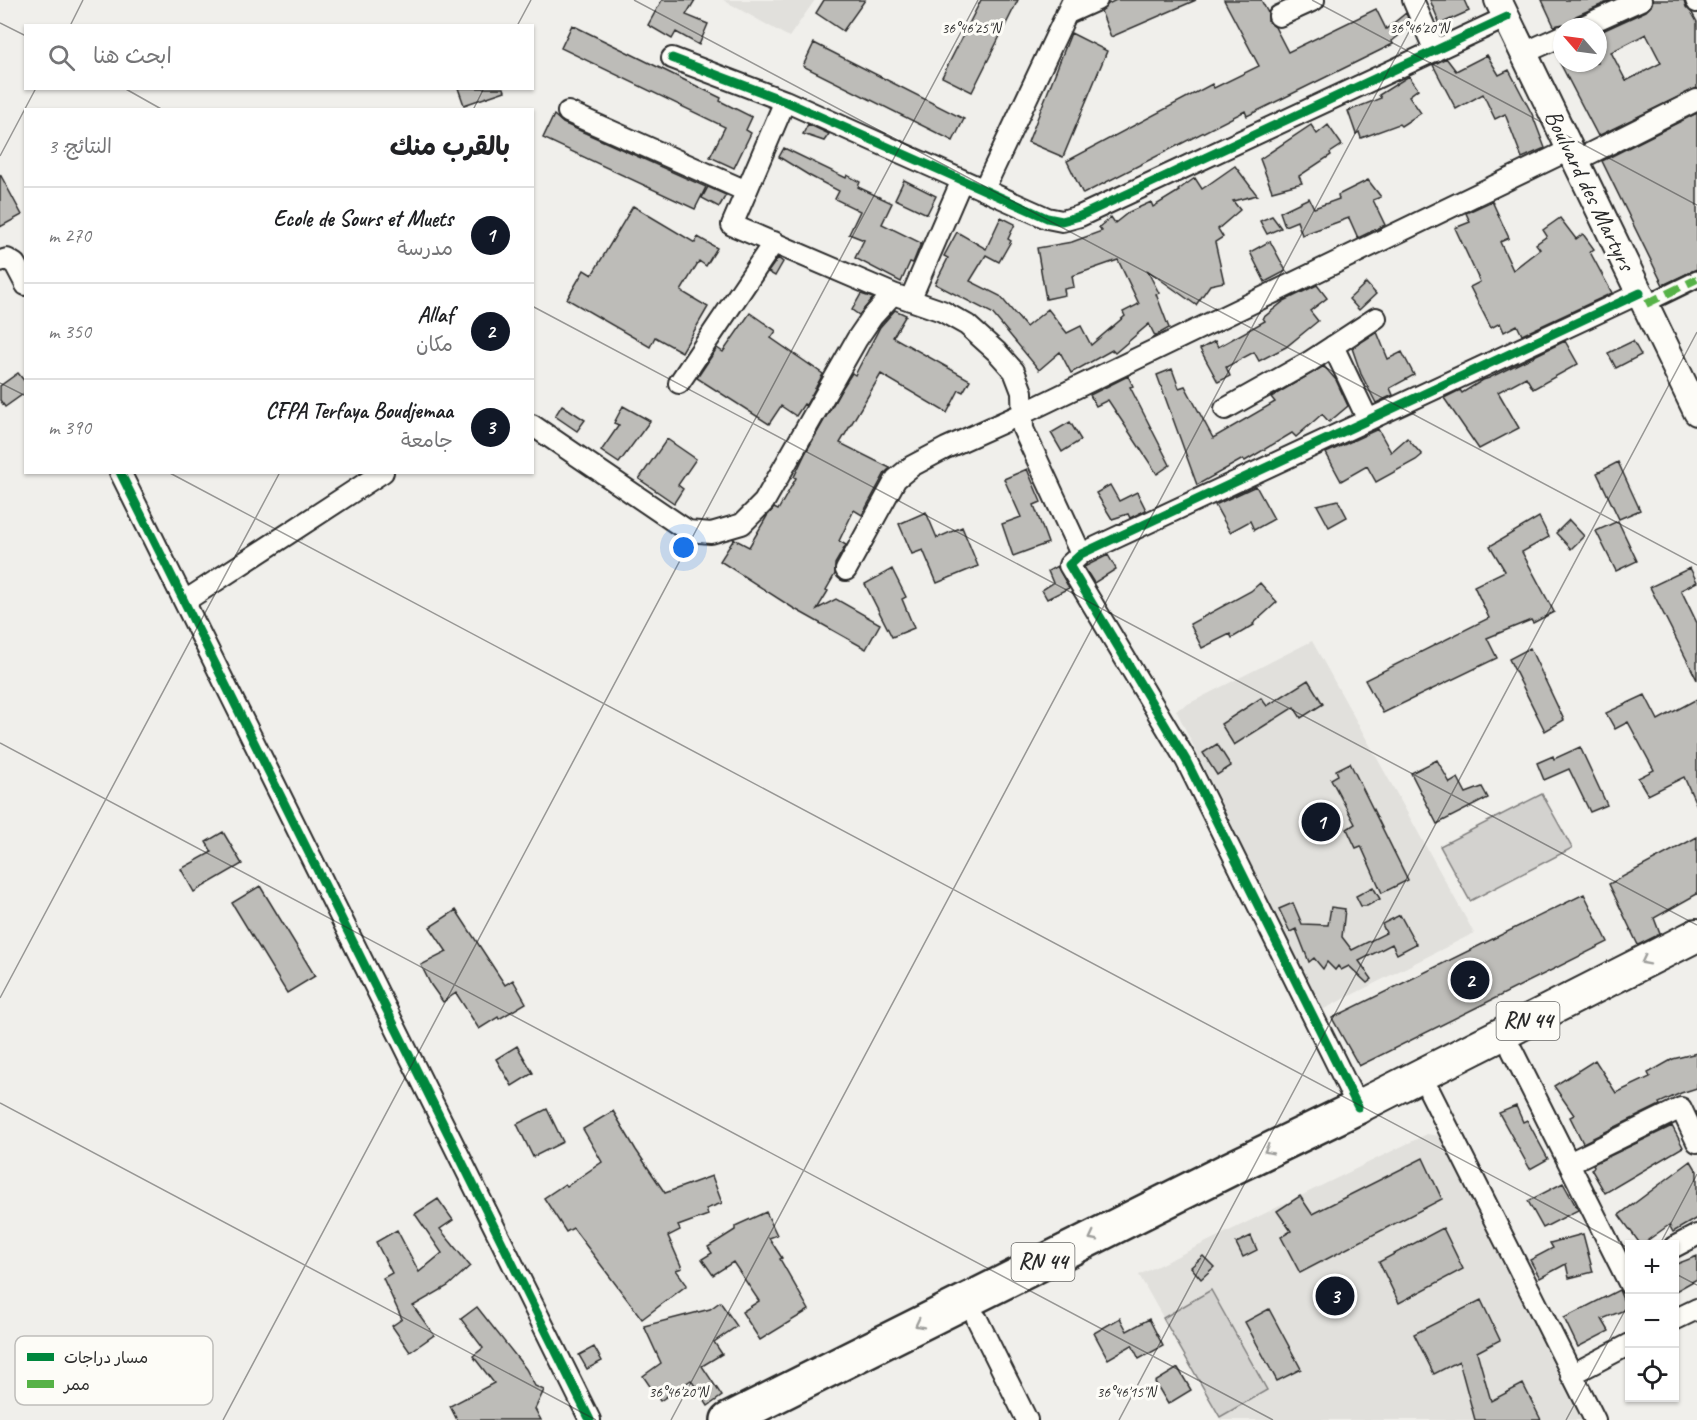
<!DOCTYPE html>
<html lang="ar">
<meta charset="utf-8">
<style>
body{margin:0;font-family:Caveat,"Playpen Sans Arabic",sans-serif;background:#f6f6f6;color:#202124;direction:rtl}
.controls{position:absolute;right:18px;bottom:18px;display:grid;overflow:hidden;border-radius:0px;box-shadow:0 2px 4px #0004}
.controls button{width:54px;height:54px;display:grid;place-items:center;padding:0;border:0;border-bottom:2px solid #e0e0e0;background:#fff;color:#202124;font:30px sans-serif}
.compass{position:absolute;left:1553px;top:18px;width:54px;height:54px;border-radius:50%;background:#fff;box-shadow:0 2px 4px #0004;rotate:298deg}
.you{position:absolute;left:684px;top:548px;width:21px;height:21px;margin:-15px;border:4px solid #fff;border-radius:50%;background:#1a73e8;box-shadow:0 0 0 9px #1a73e833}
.badge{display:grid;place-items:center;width:39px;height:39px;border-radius:50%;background:#111827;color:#fff;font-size:20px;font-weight:700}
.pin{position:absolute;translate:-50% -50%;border:3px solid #fff;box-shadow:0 2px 6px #0006}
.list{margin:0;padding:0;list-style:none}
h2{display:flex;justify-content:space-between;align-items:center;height:78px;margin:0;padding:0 24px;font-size:26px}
h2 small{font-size:20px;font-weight:400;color:#757577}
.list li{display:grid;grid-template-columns:39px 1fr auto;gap:18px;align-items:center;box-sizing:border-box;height:96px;padding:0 24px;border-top:2px solid #e0e0e0}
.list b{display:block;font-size:22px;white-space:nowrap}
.list p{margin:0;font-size:20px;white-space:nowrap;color:#757577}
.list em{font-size:20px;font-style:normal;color:#757577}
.icon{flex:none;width:33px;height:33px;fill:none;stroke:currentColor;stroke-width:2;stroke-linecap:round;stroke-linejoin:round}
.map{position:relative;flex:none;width:1697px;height:1420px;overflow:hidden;direction:ltr}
.search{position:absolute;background:#fff;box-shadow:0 2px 4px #0004;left:24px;top:24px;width:510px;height:66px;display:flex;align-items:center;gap:15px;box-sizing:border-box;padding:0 21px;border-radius:0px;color:#757577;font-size:22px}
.panel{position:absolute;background:#fff;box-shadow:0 2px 4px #0004;left:24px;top:108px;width:510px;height:366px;border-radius:0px;direction:rtl}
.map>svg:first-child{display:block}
.built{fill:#e1e0dc}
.green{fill:#d3d2cf;stroke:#7f7e7d;stroke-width:1.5}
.building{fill:#bdbcb8;stroke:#2b2b2b;stroke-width:1.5;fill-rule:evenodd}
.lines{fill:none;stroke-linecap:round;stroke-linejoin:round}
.pedestrian-casing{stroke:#2b2b2b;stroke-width:20}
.minor-casing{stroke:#2b2b2b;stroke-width:24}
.tertiary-casing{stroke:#2b2b2b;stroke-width:30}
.primary-casing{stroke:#2b2b2b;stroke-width:36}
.trunk-casing{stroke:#2b2b2b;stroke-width:38}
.pedestrian{stroke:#fdfcf7;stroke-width:15}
.minor{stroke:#fdfcf7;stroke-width:20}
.tertiary{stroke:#fdfcf7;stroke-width:26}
.primary{stroke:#fdfcf7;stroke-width:32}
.trunk{stroke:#fdfcf7;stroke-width:33}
.quiet{stroke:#56b246;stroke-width:8;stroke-dasharray:15 8;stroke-linecap:butt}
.cycleway-casing{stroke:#fdfcf7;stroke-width:13}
.cycleway{stroke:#00873e;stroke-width:9}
.oneway{stroke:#9e9e9b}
.ticks{fill:none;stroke:#2b2b2b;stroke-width:1.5;stroke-opacity:0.45}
.labels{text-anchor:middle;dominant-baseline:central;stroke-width:6;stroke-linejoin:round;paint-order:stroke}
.shield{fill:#fdfcf7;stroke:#6a6a68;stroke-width:1.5}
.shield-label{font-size:22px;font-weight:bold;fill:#2b2b2b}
.street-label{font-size:24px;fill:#2b2b2b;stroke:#fdfcf7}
.key{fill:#fdfcf7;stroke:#bebdba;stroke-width:1.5}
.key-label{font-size:16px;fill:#2b2b2b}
.ticks-label{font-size:15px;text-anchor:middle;fill:#2b2b2b;stroke:#fdfcf7;stroke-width:6;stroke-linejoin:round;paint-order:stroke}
</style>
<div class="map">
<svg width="1697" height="1420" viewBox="0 0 1697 1420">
<rect width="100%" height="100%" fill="#f0efeb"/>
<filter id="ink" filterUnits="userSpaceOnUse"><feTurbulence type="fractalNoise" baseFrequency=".0167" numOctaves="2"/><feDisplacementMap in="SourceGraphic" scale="12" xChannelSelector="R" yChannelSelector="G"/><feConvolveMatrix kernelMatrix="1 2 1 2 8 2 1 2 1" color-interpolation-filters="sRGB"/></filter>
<g filter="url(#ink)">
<path class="built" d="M723 0H815L789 37Z
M1312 641 1474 933 1322 1010 1176 710Z
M1427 1134 1439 1136 1581 1420H1221L1139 1275Z"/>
<path class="green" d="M1542 794 1572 848 1470 901 1440 846Z
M1211 1290 1267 1390 1220 1417 1163 1318Z"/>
<path class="building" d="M662 0H695L686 15 708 24 699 45 676 32 672 39 648 25Z
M824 0H865L843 31 816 13Z
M981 0H1018L972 92 942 77Z
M1116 0H1196L1111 37 1101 11 1108 4Z
M1224 0H1261L1268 13V21L1275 27 1288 52 1376 9 1386 29 1406 13 1411 26 1392 41 1393 44 1247 116 1245 111 1083 194 1067 161 1212 84 1214 88 1259 66Z
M1430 0H1464L1469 11 1440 24Z
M1542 0H1612L1576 16 1571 21 1569 26 1563 24 1554 26Z
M1653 0H1684L1686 7 1692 13 1697 22V88L1598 136 1560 63H1598V33L1646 11 1651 6ZM1646 34 1661 63 1626 81 1611 52Z
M572 25 721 98 720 101 752 117 746 130 751 133 734 168 710 157 725 127 561 48Z
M1071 33 1107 51 1063 157 1028 142Z
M814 43 964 119 953 141 803 66Z
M1487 55 1499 75 1509 70 1532 114 1545 148 1522 158 1505 114 1495 119 1483 94 1456 109 1433 65 1446 58 1456 71Z
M1409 76 1418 89 1409 96 1421 113 1401 126 1399 124 1361 138 1359 132 1356 134 1348 111 1381 98 1379 95Z
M458 88H504L505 91 464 105Z
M1697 113V269L1663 285 1602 161Z
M554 115 563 123 706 187 695 209 543 138Z
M808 124 829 134 824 141 803 134Z
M1311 125 1317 134 1328 125 1342 145 1330 153 1331 155 1299 176 1302 183 1272 191 1260 159Z
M784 148 846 178 847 175 860 182 858 187 892 203 882 224 921 243 913 263 910 262 901 282 855 258 864 240 849 234 860 211 835 199 839 191 810 176 779 157Z
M1235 166 1257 195 1233 201 1240 210 1218 229 1223 237 1215 242 1224 282 1210 285 1196 305 1147 270 1159 293 1156 294 1169 328 1155 336 1149 324 1115 353 1112 350 1071 373 1060 352 1039 370 992 313 935 284 948 258 944 256 957 232 986 249 1001 217 1015 224 1008 239 1011 241 999 262 986 255 970 281 1000 296 1026 327 1048 309 1067 333 1081 326 1091 345 1125 316 1123 312 1139 304 1118 260 1072 276 1074 287 1064 289 1065 295 1046 299 1037 248 1072 242 1102 231 1099 227 1111 217 1115 223 1129 212 1151 202 1153 207 1179 191 1178 190 1195 178 1202 189Z
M0 174 22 215 0 227Z
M904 180 936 196 927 214 895 199Z
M1368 180 1381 197 1373 200 1385 225 1358 238 1349 218 1302 235 1297 221 1285 226 1280 212 1309 198 1314 208 1339 199 1338 195Z
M708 187 726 195 719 207 702 198Z
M1492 201 1509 238 1500 242 1513 270 1540 249 1536 244 1547 236 1543 230 1560 218 1576 239 1583 234 1594 249 1590 252 1612 293 1522 335 1517 325 1504 332 1500 323 1491 328 1470 287 1480 282 1455 228 1470 222 1466 213Z
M633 206 695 243 698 237 717 248 706 266 699 261 681 291 708 307 682 352 655 337 650 347 567 299 584 270 592 275Z
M1272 216 1281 228 1267 234 1260 221Z
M1270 241 1286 271 1265 282 1250 252Z
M778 258 783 262 775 276 768 272Z
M1366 283 1376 294 1359 310 1349 299Z
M1317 285 1327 298 1310 311 1318 321 1286 347 1259 361 1254 352 1226 367 1230 376 1218 382 1200 349 1215 341 1218 347 1265 321 1263 318 1284 301Z
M861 294 873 298 859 315 852 310Z
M895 310 906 315 893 337 970 380 963 392 959 390 947 413 881 374 840 443 890 468 885 473 862 515 854 510 839 541 846 545 835 564V574L826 590 828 591 817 609 836 599 880 624 866 649 793 608 720 561 734 539 749 547 767 516 774 508 778 510 796 478 794 477 805 454 843 387 852 373 855 375 880 327Z
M750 313 776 331 771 338 823 374 806 405 804 404 796 416 781 406 769 424 697 378 717 348 723 352Z
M1377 332 1388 359 1402 352 1414 375 1390 388 1393 395 1376 403 1361 374 1352 348Z
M1565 341 1578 364 1533 389 1526 377 1498 392 1519 428 1479 449 1444 398 1460 390 1462 393 1483 380 1489 378Z
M1633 341 1641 355 1616 368 1608 353Z
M1324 366 1336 380 1348 406 1329 422 1322 414 1296 437 1292 433 1245 461 1243 459 1197 485 1157 375 1172 369 1179 388 1185 386 1213 438 1275 402 1271 397Z
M18 373 26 383V392L5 407 0 400V386Z
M1128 376 1133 386 1130 387 1170 465 1157 474 1108 400 1096 406 1090 395Z
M562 405 585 420 577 431 555 416Z
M623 406 650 421 619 463 601 451 619 425 614 423Z
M1070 422 1081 440 1062 452 1051 433Z
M1378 429 1391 452 1407 438 1422 455 1416 460 1376 482 1367 466 1341 481 1326 453Z
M667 439 696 459 678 485 683 489 674 503 639 479Z
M1618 462 1640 510 1619 519 1597 473Z
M1027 469 1041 502 1034 505 1048 543 1013 556 1002 524 1021 517 1004 479Z
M1110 485 1119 501 1137 492 1146 510 1130 518 1128 514 1112 519 1096 493Z
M1256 486 1274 519 1254 530 1250 521 1230 532 1215 505Z
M1338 500 1347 517 1329 527 1317 505Z
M926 512 937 538 962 527 978 566 937 583 923 550 912 554 899 524Z
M1539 517 1549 537 1522 552 1554 612 1533 623 1531 620 1487 638 1497 658 1383 713 1365 680 1489 618 1474 586 1505 571 1490 546Z
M1569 520 1584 536 1571 549 1556 533Z
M1618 521 1637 561 1616 571 1596 531Z
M1108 555 1116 569 1094 583 1084 567Z
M1057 566 1069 588 1047 599 1042 590 1053 583 1048 571Z
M1690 568 1697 582 1681 590 1697 623V680L1650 587Z
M892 569 906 597 902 599 914 628 892 637 865 584Z
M1260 583 1277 602 1253 624 1254 625 1232 638 1230 634 1202 648 1190 624 1251 591Z
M1530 648 1564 720 1545 731 1509 659Z
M1308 680 1323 704 1301 718 1294 707 1234 745 1221 724 1261 698 1267 706Z
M1645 695 1658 720 1697 699V806L1684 777 1648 795 1638 778 1654 770 1628 722 1615 729 1606 713Z
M1217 744 1231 766 1217 775 1203 753Z
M1580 747 1607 805 1590 812 1569 769 1544 780 1537 763 1553 756 1554 759Z
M1437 760 1450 783 1458 778 1466 793 1482 787 1488 798 1437 824 1411 773Z
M1350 763 1408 880 1382 893 1361 846 1356 848 1347 829 1355 824 1331 779 1338 775 1336 770Z
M223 832 242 864 194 892 181 869 212 852 206 842Z
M1697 837V894L1654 918 1660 934 1638 945 1609 884Z
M260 886 315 976 287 993 232 903Z
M1373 887 1380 899 1367 906H1361L1356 896Z
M1584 894 1608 942 1359 1066 1332 1018Z
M1293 903 1302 924 1328 925 1331 907 1345 909 1342 937 1352 950 1386 933 1382 924 1400 915 1416 944 1397 954 1392 944 1359 961 1372 979 1367 983 1349 966 1341 970 1338 966 1335 970 1327 962 1323 969 1314 958 1309 962 1296 929 1290 932 1279 909Z
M456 910 505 985 513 980 526 1003 499 1019 498 1017 479 1029 456 993 443 1002 431 985 421 965 447 952 430 927Z
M517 1046 533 1073 512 1086 496 1059Z
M1697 1053V1088L1681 1093 1659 1103 1660 1105 1583 1143 1570 1117 1574 1115 1554 1086 1595 1060 1616 1093 1650 1077 1648 1073 1673 1059Z
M1516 1106 1523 1122 1527 1120 1548 1159 1530 1169 1499 1113Z
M547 1109 563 1142 533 1157 517 1124Z
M613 1111 636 1150 665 1193 712 1176 722 1203 706 1209 708 1215 678 1226 680 1230 668 1236 682 1268 676 1270 687 1285 642 1319 573 1228 566 1232 544 1198 565 1184 567 1186 602 1162 583 1129Z
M1672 1126 1683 1147 1605 1193 1591 1169 1594 1167 1593 1164Z
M1423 1158 1442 1199 1300 1273 1281 1237 1291 1231 1277 1211 1300 1196 1312 1214Z
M1691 1161 1697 1171V1218L1673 1232 1669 1225 1641 1245 1619 1215Z
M1563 1183 1578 1210 1543 1228 1528 1201Z
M438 1199 453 1220 440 1229 470 1266 448 1286 413 1306 434 1335 410 1352 392 1326 402 1319 383 1278 392 1273 376 1242 397 1230 419 1272 442 1253 415 1214Z
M766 1212 777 1235 769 1238 782 1258 780 1259 809 1310 760 1340 742 1312 759 1301 733 1262 713 1275 702 1259 712 1253 708 1247 735 1230V1226Z
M1443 1228 1463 1269 1399 1303 1379 1262Z
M1583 1234 1593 1272 1569 1278 1566 1264 1540 1278 1530 1260 1553 1248 1550 1243Z
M1251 1236 1257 1250 1243 1257 1236 1243Z
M1203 1256 1214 1267 1201 1279 1191 1267Z
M1697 1256V1279L1674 1292V1265Z
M1619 1290 1627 1309 1602 1319 1609 1331 1578 1347 1564 1318Z
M1481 1300 1500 1340 1477 1352 1491 1401 1523 1384 1541 1420H1475L1459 1361 1434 1374 1414 1334Z
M720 1302 737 1326 714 1342 722 1354 702 1366 722 1396 708 1406 691 1380 660 1401 643 1376 661 1363 644 1326 710 1309Z
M477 1307 526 1369 535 1386 544 1390 535 1409 541 1420H457L450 1406 494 1383 473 1356 483 1348 461 1319Z
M1269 1309 1301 1369 1277 1381 1245 1322Z
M1120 1318 1127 1331 1149 1319 1163 1346 1139 1359 1132 1345 1108 1359 1094 1333Z
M594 1347 602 1361 587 1369 579 1355Z
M1178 1368 1191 1390 1168 1404 1155 1382Z"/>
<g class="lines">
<defs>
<path id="pedestrian" d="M1646 304 1697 279"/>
<path id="minor" d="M1413 0 1435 51
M1696 0 1697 2
M1066 14 1097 0
M1279 16 1314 0
M1581 27 1641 0
M1524 53 1562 36
M672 58 785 101 1047 218 1062 221 1080 216 1507 17
M785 101 732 225 893 294 942 311 967 325 997 352 1014 371 1022 392 1023 429 1081 554
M568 112 746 191
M1577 160 1697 100
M984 189 1073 0
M0 261 7 259 15 264 26 285
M910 300 962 180
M1333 346 1368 420
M679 383 774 242
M1225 409 1309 362 1376 318
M532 425 688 531 711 533 742 524 764 502 857 339 872 317 893 294
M120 472 590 1420
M846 570 896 479 912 466 946 448 1024 413 1571 149
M185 601 383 472
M1512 1050 1630 1285
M1430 1092 1595 1420
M1358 1107 1186 760 1069 565 1081 554 1640 293
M1569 1163 1681 1108 1697 1142
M1674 1247 1697 1235
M977 1319 1027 1420
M1674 1320 1697 1309
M1571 1375 1630 1344"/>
<path id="tertiary" d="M1498 0 1697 412"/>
<path id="primary" d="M1358 1107 1697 935"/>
<path id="trunk" d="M728 1420 1230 1169 1358 1107"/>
</defs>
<use href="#pedestrian" class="pedestrian-casing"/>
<use href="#minor" class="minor-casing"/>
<use href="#tertiary" class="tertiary-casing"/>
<use href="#primary" class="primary-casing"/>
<use href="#trunk" class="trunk-casing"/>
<use href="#pedestrian" class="pedestrian"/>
<use href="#minor" class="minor"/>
<use href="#tertiary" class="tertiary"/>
<use href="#primary" class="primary"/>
<use href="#trunk" class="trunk"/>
<path class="quiet" d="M1646 304 1697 279"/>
<defs>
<path id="cycleway" d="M672 58 785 101 1047 218 1062 221 1080 216 1507 17
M120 472 590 1420
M1358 1107 1186 760 1069 565 1081 554 1640 293"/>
</defs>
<use href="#cycleway" class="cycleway-casing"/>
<use href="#cycleway" class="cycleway"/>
</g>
<defs><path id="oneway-chevron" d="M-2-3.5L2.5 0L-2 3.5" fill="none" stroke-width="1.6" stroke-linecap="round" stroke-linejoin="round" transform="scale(1.5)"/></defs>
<g class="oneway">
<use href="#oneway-chevron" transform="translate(1645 961) rotate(153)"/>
<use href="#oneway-chevron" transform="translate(1268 1150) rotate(154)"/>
<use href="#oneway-chevron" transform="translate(1093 1237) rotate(153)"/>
<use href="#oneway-chevron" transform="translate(919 1324) rotate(153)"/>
</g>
</g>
<path class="ticks" d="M634 0 1697 565M1312 0 1697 205M0 23 26 36M70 26 83 0M517 26 531 0M124 88 163 110M473 110 484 88M0 156 36 88M532 306 1697 925M0 383 26 396M168 472 1630 1249M0 743 1273 1420M0 998 280 472M0 1103 596 1420M1660 1244 1697 1174M1674 1273 1697 1285M223 1420 978 0M671 1420 1426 0M1119 1420 1697 332M1566 1420 1630 1301"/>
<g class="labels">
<g class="shield">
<rect x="1496.5" y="1002" width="63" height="38" rx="4.5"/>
<rect x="1011.5" y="1243" width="63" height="38" rx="4.5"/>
</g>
<g class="shield-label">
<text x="1528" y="1021">RN 44</text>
<text x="1043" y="1262">RN 44</text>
</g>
<g class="street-label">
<text transform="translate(1590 190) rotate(64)">Boulvard des Martyrs</text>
</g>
</g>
<rect x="15" y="1336" width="198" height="69" rx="9" class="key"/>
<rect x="27" y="1353" width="27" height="8" fill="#00873e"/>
<rect x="27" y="1380" width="27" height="8" fill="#56b246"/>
<g class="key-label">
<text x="64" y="1363">مسار دراجات</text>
<text x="64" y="1390">ممر</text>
</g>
<g class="ticks-label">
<text x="971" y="33">36°46'25"N</text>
<text x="1419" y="33">36°46'20"N</text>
<text x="678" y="1397">36°46'20"N</text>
<text x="1126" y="1397">36°46'15"N</text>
</g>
</svg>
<div class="controls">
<button>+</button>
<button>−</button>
<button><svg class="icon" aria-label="locate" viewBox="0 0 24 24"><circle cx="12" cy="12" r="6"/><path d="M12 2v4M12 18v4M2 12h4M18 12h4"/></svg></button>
</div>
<svg class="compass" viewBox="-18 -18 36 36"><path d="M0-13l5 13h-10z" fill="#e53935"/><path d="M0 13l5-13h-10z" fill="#757577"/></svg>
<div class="you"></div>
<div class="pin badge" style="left:1321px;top:822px">1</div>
<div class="pin badge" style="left:1470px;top:980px">2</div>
<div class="pin badge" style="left:1335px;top:1296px">3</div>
<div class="search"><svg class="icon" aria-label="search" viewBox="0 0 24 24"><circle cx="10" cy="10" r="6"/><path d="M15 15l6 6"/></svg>ابحث هنا</div>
<section class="panel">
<h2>بالقرب منك<small>النتائج: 3</small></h2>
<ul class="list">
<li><span class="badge">1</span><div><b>Ecole de Sours et Muets</b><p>مدرسة</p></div><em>270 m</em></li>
<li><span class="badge">2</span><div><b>Allaf</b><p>مكان</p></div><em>350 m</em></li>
<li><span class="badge">3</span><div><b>CFPA Terfaya Boudjemaa</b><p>جامعة</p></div><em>390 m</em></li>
</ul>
</section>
</div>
